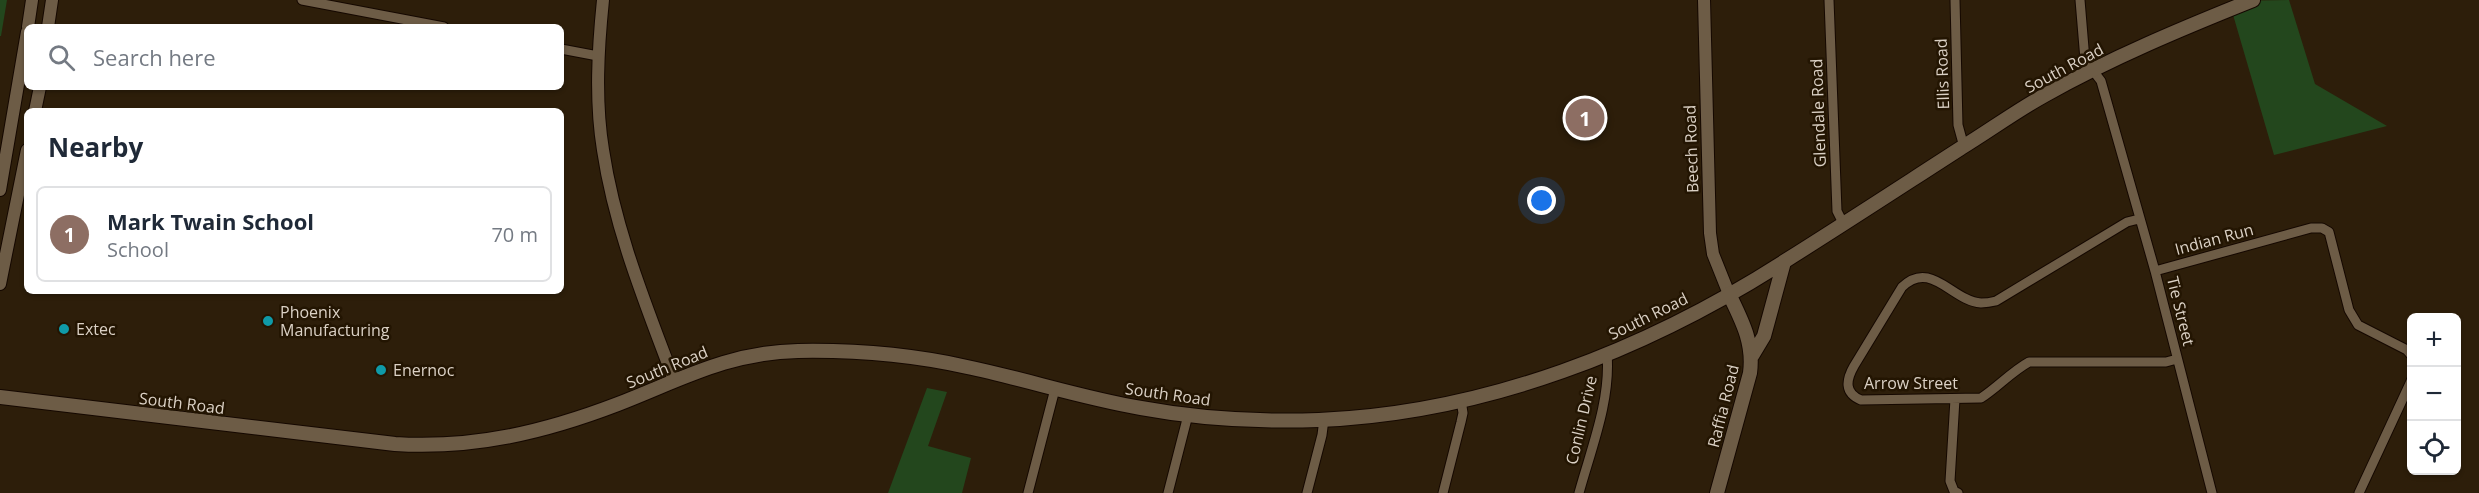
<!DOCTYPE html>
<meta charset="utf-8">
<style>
body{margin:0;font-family:"Open Sans",sans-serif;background:#f6f6f7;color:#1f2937}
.controls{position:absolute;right:18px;bottom:18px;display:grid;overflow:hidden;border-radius:9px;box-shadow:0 2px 4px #0004}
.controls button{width:54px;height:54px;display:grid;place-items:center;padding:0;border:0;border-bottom:2px solid #e0e1e3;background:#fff;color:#1f2937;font:30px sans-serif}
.you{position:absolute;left:1542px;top:201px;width:21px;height:21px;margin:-15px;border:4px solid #fff;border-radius:50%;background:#1a73e8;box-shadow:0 0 0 9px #1a73e833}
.badge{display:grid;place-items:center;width:39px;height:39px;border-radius:50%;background:#36737b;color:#fff;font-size:20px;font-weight:700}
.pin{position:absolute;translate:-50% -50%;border:3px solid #fff;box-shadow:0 2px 6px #0006}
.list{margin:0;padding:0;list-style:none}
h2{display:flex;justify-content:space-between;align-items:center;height:78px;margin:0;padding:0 24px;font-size:26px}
h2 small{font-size:20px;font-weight:400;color:#747a83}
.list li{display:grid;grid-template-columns:39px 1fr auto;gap:18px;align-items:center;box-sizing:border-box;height:96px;margin:0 12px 12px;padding:0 12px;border:2px solid #e0e1e3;border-radius:9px}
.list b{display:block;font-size:22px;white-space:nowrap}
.list p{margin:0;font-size:20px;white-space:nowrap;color:#747a83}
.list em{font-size:20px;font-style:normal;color:#747a83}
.icon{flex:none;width:33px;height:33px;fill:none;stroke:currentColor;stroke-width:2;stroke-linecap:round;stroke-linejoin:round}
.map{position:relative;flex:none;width:2479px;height:493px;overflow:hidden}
.search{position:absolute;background:#fff;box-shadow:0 2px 4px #0004;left:24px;top:24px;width:540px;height:66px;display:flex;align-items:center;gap:15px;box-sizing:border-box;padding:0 21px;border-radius:9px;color:#747a83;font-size:22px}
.panel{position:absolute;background:#fff;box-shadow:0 2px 4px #0004;left:24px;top:108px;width:540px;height:186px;border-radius:9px}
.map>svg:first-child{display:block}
.green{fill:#23471d}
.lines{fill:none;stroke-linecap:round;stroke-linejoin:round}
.minor-casing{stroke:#150800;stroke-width:11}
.tertiary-casing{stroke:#150800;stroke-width:14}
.secondary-casing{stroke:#150800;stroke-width:16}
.minor{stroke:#6d5c46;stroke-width:9}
.tertiary{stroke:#6d5c46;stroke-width:12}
.secondary{stroke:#6d5c46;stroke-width:14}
.culture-dot{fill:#0f9aa8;stroke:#231502;stroke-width:2}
.labels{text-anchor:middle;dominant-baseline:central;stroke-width:5;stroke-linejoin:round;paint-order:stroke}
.street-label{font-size:16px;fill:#dbd1c5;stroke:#231502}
.poi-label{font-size:16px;fill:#dbd1c5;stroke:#231502;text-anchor:start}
</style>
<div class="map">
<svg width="2479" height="493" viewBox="0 0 2479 493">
<rect width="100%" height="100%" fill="#2d1e0a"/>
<path class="green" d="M0 0H7L1 36H0Z
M2289 0 2315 84 2387 126 2274 155 2229 1Z
M927 388 947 392 928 446 971 458 962 493H888Z"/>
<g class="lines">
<defs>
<path id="minor" d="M302 0 444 27
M1829 0 1837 211 1843 223
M1955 0 1958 125 1964 147
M2080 0 2085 60 2101 81 2155 271 2212 493
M561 49 598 56
M2139 219 2127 222 1996 301C1992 302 1986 303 1981 303 1952 301 1931 259 1902 287L1854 366C1846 380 1844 393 1861 400L1981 398C1998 387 2011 372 2029 362H2166L2177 359
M2155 271 2311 228H2322L2329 232 2349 310 2358 325 2407 350 2412 356
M1955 399 1950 481 1954 491 1958 493
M1028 493 1055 389
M1168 493 1188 415
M1307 493 1322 435 1324 419
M1443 493 1461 422 1463 413 1461 400
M1579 493C1591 449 1611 400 1607 354
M2359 493 2412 379"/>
<path id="tertiary" d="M603 0C598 49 595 101 603 150 615 230 646 305 674 380
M1704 0 1710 233 1713 254 1729 294
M28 27 32 0
M48 27 52 0
M35 111 40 87
M0 190 27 32
M0 284 27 150"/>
<path id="secondary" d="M1752 356 1764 336 1784 262
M0 397 395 444C474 449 545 432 618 404 680 380 729 352 798 351 854 350 913 355 967 367 1025 379 1082 398 1141 408 1200 419 1260 422 1319 420 1486 413 1646 350 1785 261 1844 224 1902 186 1961 148 1989 131 2016 111 2045 95 2111 58 2183 28 2253 0
M1717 493 1750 373C1754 343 1742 321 1729 294"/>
</defs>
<use href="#minor" class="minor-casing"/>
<use href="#tertiary" class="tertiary-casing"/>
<use href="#secondary" class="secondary-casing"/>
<use href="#minor" class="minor"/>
<use href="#tertiary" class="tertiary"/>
<use href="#secondary" class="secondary"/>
</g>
<g class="culture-dot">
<circle cx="268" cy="321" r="6"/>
<circle cx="64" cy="329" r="6"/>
<circle cx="381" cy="370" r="6"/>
</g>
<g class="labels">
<g class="street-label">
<text transform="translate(2064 68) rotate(-28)">South Road</text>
<text transform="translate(1942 74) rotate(-92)">Ellis Road</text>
<text transform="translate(1818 113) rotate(-92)">Glendale Road</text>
<text transform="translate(1691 149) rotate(-92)">Beech Road</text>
<text transform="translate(2214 239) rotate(-15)">Indian Run</text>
<text transform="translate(2181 311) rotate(76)">Tie Street</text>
<text transform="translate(1648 316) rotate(-26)">South Road</text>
<text transform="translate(667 367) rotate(-22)">South Road</text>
<text x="1911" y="383">Arrow Street</text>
<text transform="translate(1168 394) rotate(8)">South Road</text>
<text transform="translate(182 403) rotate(7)">South Road</text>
<text transform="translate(1723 406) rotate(-76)">Raffia Road</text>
<text transform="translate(1581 420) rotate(-77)">Conlin Drive</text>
</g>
<g class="poi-label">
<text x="280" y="312">Phoenix<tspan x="280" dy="18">Manufacturing</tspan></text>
<text x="76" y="329">Extec</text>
<text x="393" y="370">Enernoc</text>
</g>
</g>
</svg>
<div class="controls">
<button>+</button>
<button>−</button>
<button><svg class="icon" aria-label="locate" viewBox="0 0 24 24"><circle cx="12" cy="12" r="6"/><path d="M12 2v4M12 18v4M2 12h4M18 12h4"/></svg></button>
</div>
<div class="you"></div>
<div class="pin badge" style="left:1585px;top:118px;background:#8d6e63">1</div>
<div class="search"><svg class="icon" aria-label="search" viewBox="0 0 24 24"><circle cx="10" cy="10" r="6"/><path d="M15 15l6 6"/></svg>Search here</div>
<section class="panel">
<h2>Nearby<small></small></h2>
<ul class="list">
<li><span class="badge" style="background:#8d6e63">1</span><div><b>Mark Twain School</b><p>School</p></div><em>70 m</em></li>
</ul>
</section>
</div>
